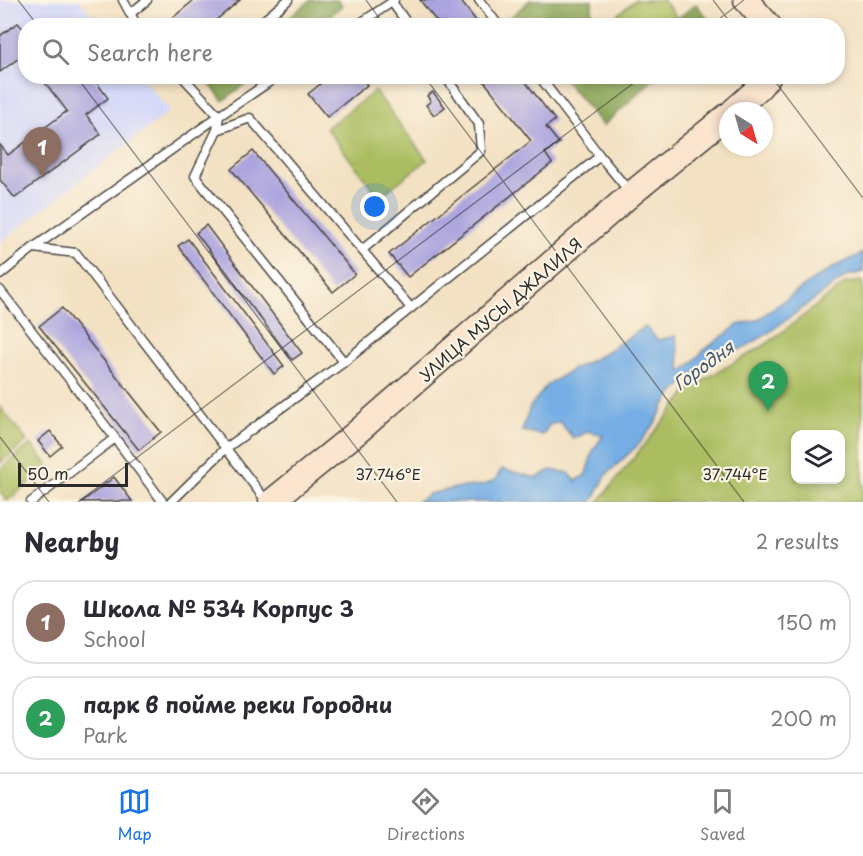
<!DOCTYPE html>
<meta charset="utf-8">
<style>
body{margin:0;font-family:"Playpen Sans",sans-serif;background:#f2f2f3;color:#2b2b33}
.controls{position:absolute;right:18px;bottom:18px;display:grid;overflow:hidden;border-radius:12px;box-shadow:0 3px 9px #0003}
.controls button{width:54px;height:54px;display:grid;place-items:center;padding:0;border:0;border-bottom:2px solid #e1e1e2;background:#fff;color:#2b2b33;font:30px sans-serif}
.compass{position:absolute;left:719px;top:102px;width:54px;height:54px;border-radius:50%;background:#fff;box-shadow:0 3px 9px #0003;rotate:143deg}
.scale{position:absolute;left:18px;bottom:15px;width:110px;box-sizing:border-box;padding-left:6px;border:3px solid #2b2b2b;border-top:0;font-size:16px;line-height:21px;white-space:nowrap;color:#2b2b2b;-webkit-text-stroke:4px #fcf5e5;paint-order:stroke}
.you{position:absolute;left:375px;top:207px;width:21px;height:21px;margin:-15px;border:4px solid #fff;border-radius:50%;background:#1a73e8;box-shadow:0 0 0 9px #1a73e833}
.badge{display:grid;place-items:center;width:39px;height:39px;border-radius:50%;background:#1a73e8;color:#fff;font-size:20px;font-weight:700}
.pin{position:absolute;translate:-50% -50px;filter:drop-shadow(0 2px 3px #0008)}
.pin::after{content:'';position:absolute;top:32px;width:21px;height:18px;background:inherit;clip-path:polygon(0 0,100% 0,50% 100%)}
.list{margin:0;padding:0;list-style:none}
h2{display:flex;justify-content:space-between;align-items:center;height:78px;margin:0;padding:0 24px;font-size:26px}
h2 small{font-size:20px;font-weight:400;color:#7c7c81}
.list li{display:grid;grid-template-columns:39px 1fr auto;gap:18px;align-items:center;box-sizing:border-box;height:84px;margin:0 12px 12px;padding:0 12px;border:2px solid #e1e1e2;border-radius:24px}
.list b{display:block;font-size:22px;white-space:nowrap}
.list p{margin:0;font-size:20px;white-space:nowrap;color:#7c7c81}
.list em{font-size:20px;font-style:normal;color:#7c7c81}
.icon{flex:none;width:33px;height:33px;fill:none;stroke:currentColor;stroke-width:2;stroke-linecap:round;stroke-linejoin:round}
.map{position:relative;flex:none;width:863px;height:502px;overflow:hidden}
.search{position:absolute;background:#fff;box-shadow:0 3px 9px #0003;left:18px;right:18px;top:18px;height:66px;display:flex;align-items:center;gap:15px;box-sizing:border-box;padding:0 21px;border-radius:24px;color:#7c7c81;font-size:22px}
.sheet{height:270px;background:#fff}
nav{display:flex;justify-content:space-around;align-items:center;box-sizing:border-box;height:84px;border-top:2px solid #e1e1e2;background:#fff;font-size:16px;color:#7c7c81}
nav a{display:grid;justify-items:center;gap:3px}
nav .on{color:#1a73e8}
.map>svg:first-child{display:block}
.built{fill:#d4d8f9}
.green{fill:#abbd60;stroke:#6b7446;stroke-width:1.5;fill-rule:evenodd}
.forest{fill:#88a456;stroke:#5a6840;stroke-width:1.5}
.water{fill:#74ade4;stroke:#506c88;stroke-width:1.5}
.building{fill:#aba4de}
.lines{fill:none;stroke-linecap:round;stroke-linejoin:round}
.service-casing{stroke:#494642;stroke-width:11}
.secondary-casing{stroke:#494642;stroke-width:27}
.service{stroke:#fff;stroke-width:8}
.secondary{stroke:#fbe5cf;stroke-width:24}
.ticks{fill:none;stroke:#2b2b2b;stroke-width:1.5;stroke-opacity:0.45}
.labels{text-anchor:middle;dominant-baseline:central;stroke-width:4.5;stroke-linejoin:round;paint-order:stroke}
.street-label{font-size:16px;fill:#2b2b2b;stroke:#fcf5e5}
.water-label{font-size:18px;font-style:italic;fill:#45586c;stroke:#fcf5e5}
.ticks-label{font-size:15px;text-anchor:middle;fill:#2b2b2b;stroke:#fcf5e5;stroke-width:4.5;stroke-linejoin:round;paint-order:stroke}
</style>
<div class="map">
<svg width="863" height="502" viewBox="0 0 863 502">
<rect width="100%" height="100%" fill="#fcf5e5"/>
<filter id="ink" filterUnits="userSpaceOnUse"><feTurbulence type="fractalNoise" baseFrequency=".0167" numOctaves="2"/><feDisplacementMap in="SourceGraphic" scale="12" xChannelSelector="R" yChannelSelector="G"/><feConvolveMatrix kernelMatrix="1 2 1 2 8 2 1 2 1" color-interpolation-filters="sRGB"/></filter>
<filter id="wash" filterUnits="userSpaceOnUse"><feTurbulence type="fractalNoise" baseFrequency=".008" numOctaves="4" result="noise"/><feDisplacementMap in="SourceGraphic" scale="24" xChannelSelector="R" yChannelSelector="G"/><feGaussianBlur stdDeviation="1.35" result="paint"/><feColorMatrix in="noise" values="0 0 0 0 0 0 0 0 0 0 0 0 0 0 0 0 0 1.4 0 .05"/><feComposite in="paint" operator="in"/></filter>
<g filter="url(#wash)">
<rect width="100%" height="100%" fill="#f3e1c3"/>
<path class="built" d="M0 0H79L100 25 26 26V76L141 77 170 111 0 243Z"/>
<path class="green" d="M635 0H663L678 18 669 25 604 26Z
M375 91 427 160 379 197 326 128Z
M863 281V502H598L691 387 765 345 846 283ZM840 434V479H796V434Z
M0 407 27 441 0 463Z
M31 444 49 467 7 501 0 492V469Z"/>
<path class="forest" d="M311 0H337L342 6 318 25H279Z
M530 0H592V25H520L512 16Z
M696 4 713 25H669Z
M215 77V76L254 77 223 101 208 82Z
M562 77H656L603 126Z"/>
<path class="water" d="M863 253V272L847 276 765 335 745 347 723 356 708 364 687 380 673 393 664 406 656 422 639 444 607 474 592 502H417L429 494 455 488 484 485 495 480 502 469 537 478 550 470 569 473 576 481 586 474 593 450 603 436 588 431 574 439 560 422 549 425 543 435 522 431 530 407 547 385 573 369 598 357 645 327 658 340 676 336 681 372 690 365 704 350 738 325 757 320 813 280 836 266Z"/>
<g id="blocks">
<path class="building" d="M194 0H240L209 26H163Z
M420 0H460L480 26H440Z
M18 23 26 32V58L23 55 0 72V36Z
M40 76H92L108 98 86 115 101 134 15 198 0 180V145L8 155 67 111Z
M330 76H361L367 85 327 117 308 94Z
M480 76H521L555 120 546 127 559 143 545 153 552 163 408 277 389 254 531 141Z
M433 92 445 107 434 115 426 105 431 101 427 96Z
M253 151 355 274 333 292 231 169Z
M206 225 302 353 292 360 196 233Z
M188 239 284 366 274 374 178 246Z
M62 308 161 432 139 450 39 326Z
M50 431 62 446 50 456 38 441Z
M114 477 132 501 82 502Z"/>
</g>
</g>
<g filter="url(#ink)">
<use href="#blocks" fill-opacity="0" stroke="#494642" stroke-width="1.5"/>
<g class="lines">
<defs>
<path id="service" d="M123 0 137 26
M394 0 392 2 409 26
M479 0 499 26
M130 14 147 0
M257 26 288 0
M356 26 392 2
M182 76 219 116 217 130 195 176 344 362
M539 76 600 156 629 191
M217 130 250 118 411 308
M33 248 219 116 278 76
M362 250 481 151 479 124 445 76
M0 275 33 248 76 253 267 502
M0 290 115 438 31 502
M115 438 163 502
M171 502 225 449 344 362 600 156"/>
<path id="secondary" d="M746 0 769 26
M733 111 760 87 769 76
M271 502 355 434 631 194 728 115"/>
</defs>
<use href="#service" class="service-casing"/>
<use href="#secondary" class="secondary-casing"/>
<use href="#service" class="service"/>
<use href="#secondary" class="secondary"/>
</g>
</g>
<path class="ticks" d="M18 0 38 26M366 0 385 26M713 0 733 26M710 26 744 0M76 76 397 502M424 76 744 502M771 76 863 198M0 437 49 502M78 502 643 76"/>
<g class="labels">
<g class="street-label">
<text transform="translate(500 309) rotate(-41)">УЛИЦА МУСЫ ДЖАЛИЛЯ</text>
</g>
<g class="water-label">
<text transform="translate(703 365) rotate(-36)">Городня</text>
</g>
</g>
<g class="ticks-label">
<text x="388" y="480">37.746°E</text>
<text x="735" y="480">37.744°E</text>
</g>
</svg>
<div class="controls">
<button><svg class="icon" aria-label="layers" viewBox="0 0 24 24"><path d="M12 4l9 5-9 5-9-5zM3 14l9 5 9-5"/></svg></button>
</div>
<svg class="compass" viewBox="-18 -18 36 36"><path d="M0-13l5 13h-10z" fill="#e53935"/><path d="M0 13l5-13h-10z" fill="#7c7c81"/></svg>
<div class="scale">50 m</div>
<div class="you"></div>
<div class="pin badge" style="left:42px;top:177px;background:#8d6e63">1</div>
<div class="pin badge" style="left:768px;top:411px;background:#2e9e5b">2</div>
<div class="search"><svg class="icon" aria-label="search" viewBox="0 0 24 24"><circle cx="10" cy="10" r="6"/><path d="M15 15l6 6"/></svg>Search here</div>
</div>
<section class="sheet">
<h2>Nearby<small>2 results</small></h2>
<ul class="list">
<li><span class="badge" style="background:#8d6e63">1</span><div><b>Школа № 534 Корпус 3</b><p>School</p></div><em>150 m</em></li>
<li><span class="badge" style="background:#2e9e5b">2</span><div><b>парк в пойме реки Городни</b><p>Park</p></div><em>200 m</em></li>
</ul>
</section>
<nav>
<a class="on"><svg class="icon" aria-label="map" viewBox="0 0 24 24"><path d="M3 6l6-2 6 2 6-2v14l-6 2-6-2-6 2zM9 4v14M15 6v14"/></svg>Map</a>
<a><svg class="icon" aria-label="directions" viewBox="0 0 24 24"><path d="M12 3l9 9-9 9-9-9zM9 14v-3h6M13 9l2 2-2 2"/></svg>Directions</a>
<a><svg class="icon" aria-label="saved" viewBox="0 0 24 24"><path d="M7 4h10v16l-5-4-5 4z"/></svg>Saved</a>
</nav>
